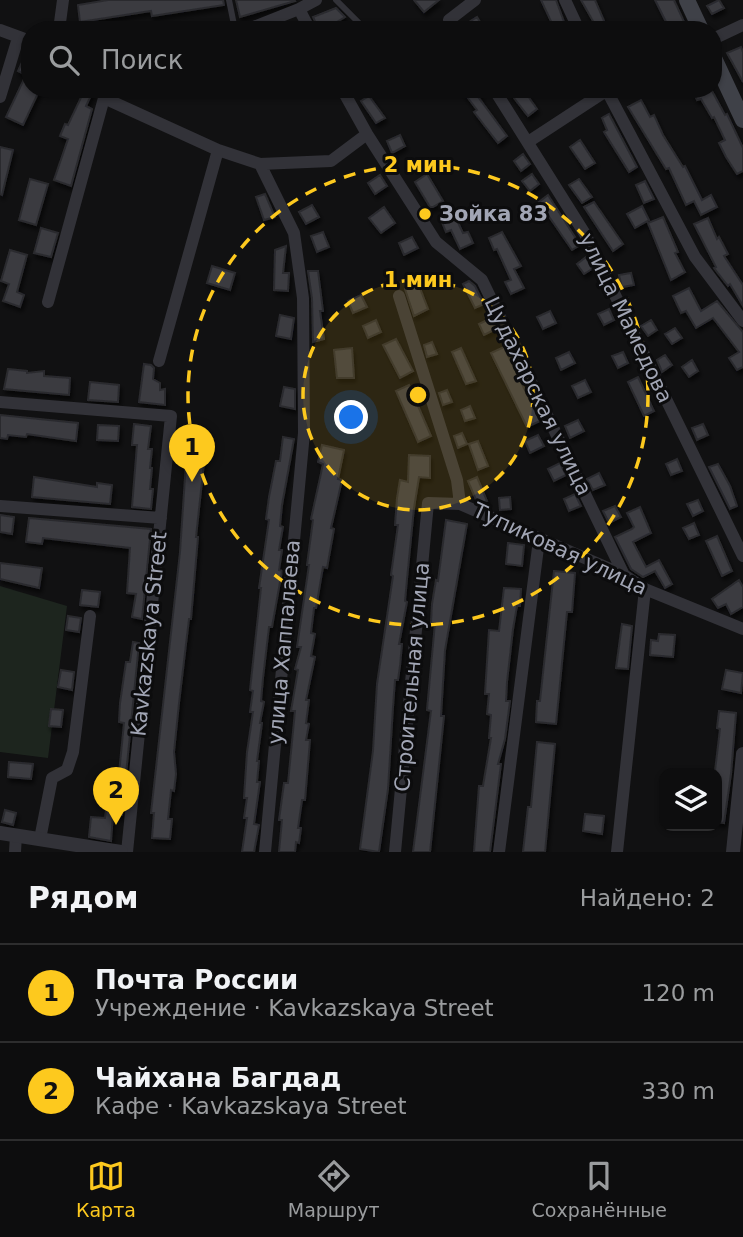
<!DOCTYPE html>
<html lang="ru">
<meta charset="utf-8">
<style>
body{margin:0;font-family:"DejaVu Sans",sans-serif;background:#1b1b1c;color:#f1f3f6}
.controls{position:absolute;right:21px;bottom:21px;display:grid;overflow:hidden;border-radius:14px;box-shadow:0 2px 5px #0004}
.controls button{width:63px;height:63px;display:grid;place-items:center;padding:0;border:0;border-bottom:2px solid #2d2d2e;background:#0d0d0e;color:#f1f3f6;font:35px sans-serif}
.you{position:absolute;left:352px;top:418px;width:24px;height:24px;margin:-18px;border:5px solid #fff;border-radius:50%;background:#1a73e8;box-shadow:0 0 0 10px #1a73e833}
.badge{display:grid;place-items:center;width:46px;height:46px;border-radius:50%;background:#fdc91e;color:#111;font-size:23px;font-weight:700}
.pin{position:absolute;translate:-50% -58px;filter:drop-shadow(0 2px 4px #0008)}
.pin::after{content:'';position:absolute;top:37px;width:24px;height:21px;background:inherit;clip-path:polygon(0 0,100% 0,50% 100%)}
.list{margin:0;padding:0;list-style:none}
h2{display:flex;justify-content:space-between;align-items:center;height:91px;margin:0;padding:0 28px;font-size:30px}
h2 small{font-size:23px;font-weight:400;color:#9a9c9e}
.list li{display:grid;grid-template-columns:46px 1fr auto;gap:21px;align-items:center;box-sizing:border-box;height:98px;padding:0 28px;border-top:2px solid #2d2d2e}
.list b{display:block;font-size:26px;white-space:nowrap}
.list p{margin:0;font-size:23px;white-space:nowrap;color:#9a9c9e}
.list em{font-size:23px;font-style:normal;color:#9a9c9e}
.icon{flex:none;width:38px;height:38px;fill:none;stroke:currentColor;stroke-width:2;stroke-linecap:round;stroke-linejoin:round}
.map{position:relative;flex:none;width:743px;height:852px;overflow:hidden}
.search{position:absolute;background:#0d0d0e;box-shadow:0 2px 5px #0004;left:21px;right:21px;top:21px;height:77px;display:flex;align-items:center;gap:18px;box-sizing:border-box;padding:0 24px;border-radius:28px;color:#9a9c9e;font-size:26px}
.sheet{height:287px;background:#0d0d0e}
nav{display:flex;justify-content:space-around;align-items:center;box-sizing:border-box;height:98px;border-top:2px solid #2d2d2e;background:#0d0d0e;font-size:19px;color:#9a9c9e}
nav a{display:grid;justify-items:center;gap:4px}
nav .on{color:#fdc91e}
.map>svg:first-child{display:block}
.green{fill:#1d251e}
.building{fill:#3a3b40;stroke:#2b2b2f;stroke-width:2;filter:url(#shadow)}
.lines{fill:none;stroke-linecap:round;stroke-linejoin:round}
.service{stroke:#323238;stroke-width:6}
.minor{stroke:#323238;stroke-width:12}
.tertiary{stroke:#323238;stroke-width:14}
.secondary{stroke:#3f4148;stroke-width:16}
.ring{fill:none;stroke:#fdc91e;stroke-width:3.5;stroke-dasharray:12 9}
.poi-dot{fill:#fdc91e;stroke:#0c0c0d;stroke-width:2.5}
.labels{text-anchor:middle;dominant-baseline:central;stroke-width:6;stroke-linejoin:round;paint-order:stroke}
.poi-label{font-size:21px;font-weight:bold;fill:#a1a5b4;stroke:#0c0c0d;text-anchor:start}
.street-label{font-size:21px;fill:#a1a5b4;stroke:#0c0c0d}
.centre{fill:#fdc91e;stroke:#0c0c0d;stroke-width:3.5}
.ring-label{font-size:21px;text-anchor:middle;font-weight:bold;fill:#fdc91e;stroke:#0c0c0d;stroke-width:6;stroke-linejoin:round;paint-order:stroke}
</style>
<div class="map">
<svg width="743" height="852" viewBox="0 0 743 852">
<defs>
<filter id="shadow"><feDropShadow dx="2" dy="4" stdDeviation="2" flood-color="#0009"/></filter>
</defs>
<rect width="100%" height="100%" fill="#111112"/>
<path class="green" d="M0 586 67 606 48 758 0 752Z"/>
<path class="building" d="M108 0H223L224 5 152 16 151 11 80 22 78 5Z
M236 0H294L295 1 240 17Z
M414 0H439L424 12Z
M541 0H556L567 30H555Z
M581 0H595L608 30H595L591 22 593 21Z
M655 0H674L686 26 679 30H670Z
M719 0 724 8 712 14 707 6Z
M336 8 345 17 332 25 335 30H319L313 17Z
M477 17 483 27 478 30H470L466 24Z
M741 47 743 52V82L727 53Z
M28 49 30 50V89H40L23 125 6 117 26 75 18 71Z
M85 89H94L86 106 92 109 71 186 54 180 68 139 60 136 65 124 68 125Z
M469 89H476L481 96 479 98 507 136 498 143 474 112 477 110 464 93Z
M507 89H523L537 109 528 116Z
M692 89H711L725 115 727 114 743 148V171L737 174 726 157 719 143 725 140 714 117 712 118 701 99 697 100Z
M369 96 385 118 376 123 361 101Z
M641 100 650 117 654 115 663 135 683 167 685 166 702 200 711 195 717 207 701 215 694 201 686 205 669 168 666 169 628 107Z
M609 114 637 167 629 172 604 132 607 130 602 118Z
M400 135 405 146 392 153 387 141Z
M580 140 595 163 585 169 570 147Z
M0 147 13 150 2 195 0 194Z
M523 154 530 164 521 171 514 161Z
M427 174 443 201 433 207H430L415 182Z
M532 174 539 184 530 191 522 181Z
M380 175 387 186 375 194 368 183Z
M30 179 48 184 36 225 19 220Z
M579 179 592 197 582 203 569 185Z
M645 181 654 199 644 203 636 185Z
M265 194 275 217 264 220 256 197Z
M548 195 580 245 572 250 539 202Z
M594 202 623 244 613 251 586 210 584 207Z
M312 205 319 217 306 224 299 212Z
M642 206 649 220 635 228 627 214Z
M384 207 395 223 381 233 369 218Z
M454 214 463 233 468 232 473 243 460 249 451 230 446 232 441 220Z
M663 217 678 252 675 253 685 272 671 280 648 223Z
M708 218 717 239 719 237 728 254 724 256 743 285V306L730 284 728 286 714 268 716 267 694 224Z
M41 228 58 233 51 257 34 253Z
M323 232 329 247 317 252 311 236Z
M502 232 521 266 514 269 524 288 511 294 505 282 511 280 497 249 494 250 489 238Z
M412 237 418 248 404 255 399 243Z
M286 246 283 273H289L288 291 274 290 275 250Z
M10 250 27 255 17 292 24 295 20 307 3 301 9 284 1 281Z
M586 257 592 269 584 274 577 264Z
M212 266 235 273 230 290 207 283Z
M308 271H318L323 311H320L324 339 313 342 312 298Z
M631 273 634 285 622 287 619 275Z
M469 281 475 286 484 304 475 308 463 284Z
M418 283 428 309 414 316 405 289Z
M689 288 701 311 717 301 743 332V367L737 370 729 358 739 352 713 318 696 328 686 311 681 313 673 296Z
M361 295 367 307 353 313 348 301Z
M609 309 614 320 604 325 598 314Z
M550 311 556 323 543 329 537 317Z
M280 315 294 318 291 339 276 336Z
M491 318 496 329 484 335 479 324Z
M376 320 381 332 368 338 363 326Z
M651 320 657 330 648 336 641 326Z
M675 328 682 338 672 344 665 334Z
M396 339 413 371 400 378 383 345Z
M432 342 437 354 427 357 424 345Z
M504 347 540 421 527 427 491 353Z
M352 348 354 378H337L334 350Z
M461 348 476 381 466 384 452 352Z
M569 352 575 363 561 370 556 358Z
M623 352 628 363 618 368 612 356Z
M665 355 672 365 662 372 657 360Z
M692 360 698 371 689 377 682 367Z
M144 364 151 365 154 368 153 379 160 383V390L165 389V405L139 402Z
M8 369 27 371V373L44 371V376L70 378 69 395 4 389Z
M638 377 654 411 644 416 628 382Z
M585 380 591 392 578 398 572 386Z
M90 382 119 385 118 402 88 400Z
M409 385 431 436 418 442 396 391Z
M284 387 295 389V409L280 406Z
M447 390 452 402 443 405 439 393Z
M470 406 475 418 465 421 461 410Z
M0 415 78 423 76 441 27 434 26 437 8 435 7 439 0 438Z
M578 420 584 431 570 438 565 426Z
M134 424 151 426 148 449H152L150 468H152L150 489H153L151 509 132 507 137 445H132Z
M703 424 708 435 697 440 692 428Z
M98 425 119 426 118 441 97 440Z
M188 433 207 435 196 537H198L191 619H189L179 703 174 752 176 774 174 791 171 790 168 819H172L170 839 152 838 154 813H151L180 552Z
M462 433 467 444 458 448 454 436Z
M538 435 544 446 530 453 525 441Z
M283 437 294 439 282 505 280 526 283 527 279 550H282L279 570 282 571 272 627H269L263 678 261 701 264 702 260 723H262L257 761H259L257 782H260L254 824 259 825 254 852H242L247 818H244L247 798H244L247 752 253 712H250L253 691 250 690 261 588H259L269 520 266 519 269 497 276 461H280Z
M478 441 488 466 478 470 469 444Z
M322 445 344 450 338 479 342 480 331 528 334 529 327 568 323 567 316 608H314L311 633 315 634 311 656 315 657 306 700H309L306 723 309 724 306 740H310L305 800H302L298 828H301L299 843 296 842 295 852H279L282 820H279L284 783H288L295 711H291L298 670 295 669 301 647H297L309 565H307L313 520 311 519 323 464 318 462Z
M409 455 430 456V478L419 477 414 508 407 579 405 601 407 602 399 644H402L400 666 398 680H395L393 707 388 789 379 852 360 849 373 751 377 684 393 576 391 575 398 525H395L397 498 400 480 408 482Z
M677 459 682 471 671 475 666 464Z
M560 463 566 475 554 481 548 469Z
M718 464 730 486 737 506 730 509 709 467Z
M599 473 605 485 593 490 587 479Z
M34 477 97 487V483L112 485 110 504 32 497Z
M477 477 487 501 481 504 477 502 468 481Z
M575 494 581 506 569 511 564 499Z
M510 497 511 509 500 510 499 498Z
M698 500 703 511 693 516 687 504Z
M615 506 621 517 609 523 603 511Z
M640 507 651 533 633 542 646 567 659 560 672 584 665 588 655 571 643 577 631 569 615 537 632 529 634 527 627 513Z
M0 515 14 517 12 534 0 532Z
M29 518 151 529 142 619 132 617 136 594 127 593 130 548 43 538 42 544 26 542Z
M446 520 467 524 445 650 441 716H444L430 852H413L431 711 427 710 435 623H431L432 604 436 580 438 581Z
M694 523 699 535 689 539 683 528Z
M717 536 732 571 722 576 706 541Z
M508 543 524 545 522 566 506 564Z
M0 563 42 568 39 588 0 579Z
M554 571 575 573 572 612H567L556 724 536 722 537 701H540Z
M739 580 743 587V607L731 614 726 604 718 608 712 599Z
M504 588 521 589 520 606H517L513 629 507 682 506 701H510L505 739 498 764H501L490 852H474L479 786H483L491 738H489L491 715 487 714 489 694H485L489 630 499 631Z
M82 590 100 592 98 607 80 605Z
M68 616 81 618 79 632 66 630Z
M622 624 632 626 628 669 616 668Z
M659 634 675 635 673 657 650 655 651 640 658 641Z
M133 642 139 643 122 815 113 814 111 841 89 837 91 817 105 818 108 793 117 794 124 723 119 722 120 703 126 662H130Z
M61 670 74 672 72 690 58 687Z
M726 670 743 673 741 693 722 689Z
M51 709 63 710 61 727 49 726Z
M719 711 736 713 731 774 724 823 717 822 715 771 720 729 717 728Z
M537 742 555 744 545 852H523L528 807H531Z
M9 762 33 764 31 779 8 777Z
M5 810 16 813 13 825 2 822Z
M585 814 604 816 602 834 583 831Z"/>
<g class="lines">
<path class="service" d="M229 0 235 30
M336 0 366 30"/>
<path class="minor" d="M565 0 579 30
M299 9 310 30
M0 30 30 41
M59 30 63 0
M246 30 299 9 316 0
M455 30 449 20 475 0
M713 39 743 25
M106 89 104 98 218 150 260 164 331 161 367 134
M342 89 367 134 436 242 482 280 624 575
M494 89 585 234 743 556
M606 89 695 257 743 321
M0 97 18 38
M528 142 609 89
M260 164 294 233 303 298 304 433 265 852
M399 296 457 480 460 504 624 575 645 589 743 629
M48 302 104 98
M159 361 218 150
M0 402 171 416 127 852
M0 506 161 518
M40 839 52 778 67 770 73 752 90 616
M15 852 16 835
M395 852 428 503 460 504
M499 852 539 540
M617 852 645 589"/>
<path class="tertiary" d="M0 833 121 852
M733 852 743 754"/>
<path class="secondary" d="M687 0 701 30
M713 56 743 120"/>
</g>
<circle cx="418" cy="395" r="115" fill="#fdc91e" fill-opacity=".12"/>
<g class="ring">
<circle cx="418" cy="395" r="115"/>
<circle cx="418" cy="395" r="230"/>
</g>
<circle class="poi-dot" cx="425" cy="214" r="7"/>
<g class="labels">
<g class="poi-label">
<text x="439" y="214">Зойка 83</text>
</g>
<g class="street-label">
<text transform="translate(626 318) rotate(64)">улица Мамедова</text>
<text transform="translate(538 396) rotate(64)">Цудахарская улица</text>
<text transform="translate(560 549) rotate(25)">Тупиковая улица</text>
<text transform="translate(149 634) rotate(-84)">Kavkazskaya Street</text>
<text transform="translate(284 642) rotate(-85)">улица Хаппалаева</text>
<text transform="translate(412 677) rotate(-85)">Строительная улица</text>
</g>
</g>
<circle cx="418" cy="395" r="10" class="centre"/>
<g class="ring-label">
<text x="418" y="172">2 мин</text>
<text x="418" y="287">1 мин</text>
</g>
</svg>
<div class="controls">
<button><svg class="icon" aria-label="layers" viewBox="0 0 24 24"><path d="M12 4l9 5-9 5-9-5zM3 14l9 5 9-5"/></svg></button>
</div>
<div class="you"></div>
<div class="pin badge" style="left:192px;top:482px">1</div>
<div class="pin badge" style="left:116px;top:825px">2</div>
<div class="search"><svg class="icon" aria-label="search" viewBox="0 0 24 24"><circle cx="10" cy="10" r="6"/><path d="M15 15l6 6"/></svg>Поиск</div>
</div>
<section class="sheet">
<h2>Рядом<small>Найдено: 2</small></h2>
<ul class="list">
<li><span class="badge">1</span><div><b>Почта России</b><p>Учреждение · Kavkazskaya Street</p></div><em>120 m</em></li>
<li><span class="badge">2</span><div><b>Чайхана Багдад</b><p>Кафе · Kavkazskaya Street</p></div><em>330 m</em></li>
</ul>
</section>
<nav>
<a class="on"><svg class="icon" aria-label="map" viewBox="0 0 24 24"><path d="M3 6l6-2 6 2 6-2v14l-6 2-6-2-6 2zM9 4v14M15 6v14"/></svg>Карта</a>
<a><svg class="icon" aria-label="directions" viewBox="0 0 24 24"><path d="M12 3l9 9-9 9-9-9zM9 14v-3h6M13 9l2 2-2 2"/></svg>Маршрут</a>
<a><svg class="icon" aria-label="saved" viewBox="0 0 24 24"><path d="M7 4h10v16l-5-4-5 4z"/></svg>Сохранённые</a>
</nav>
